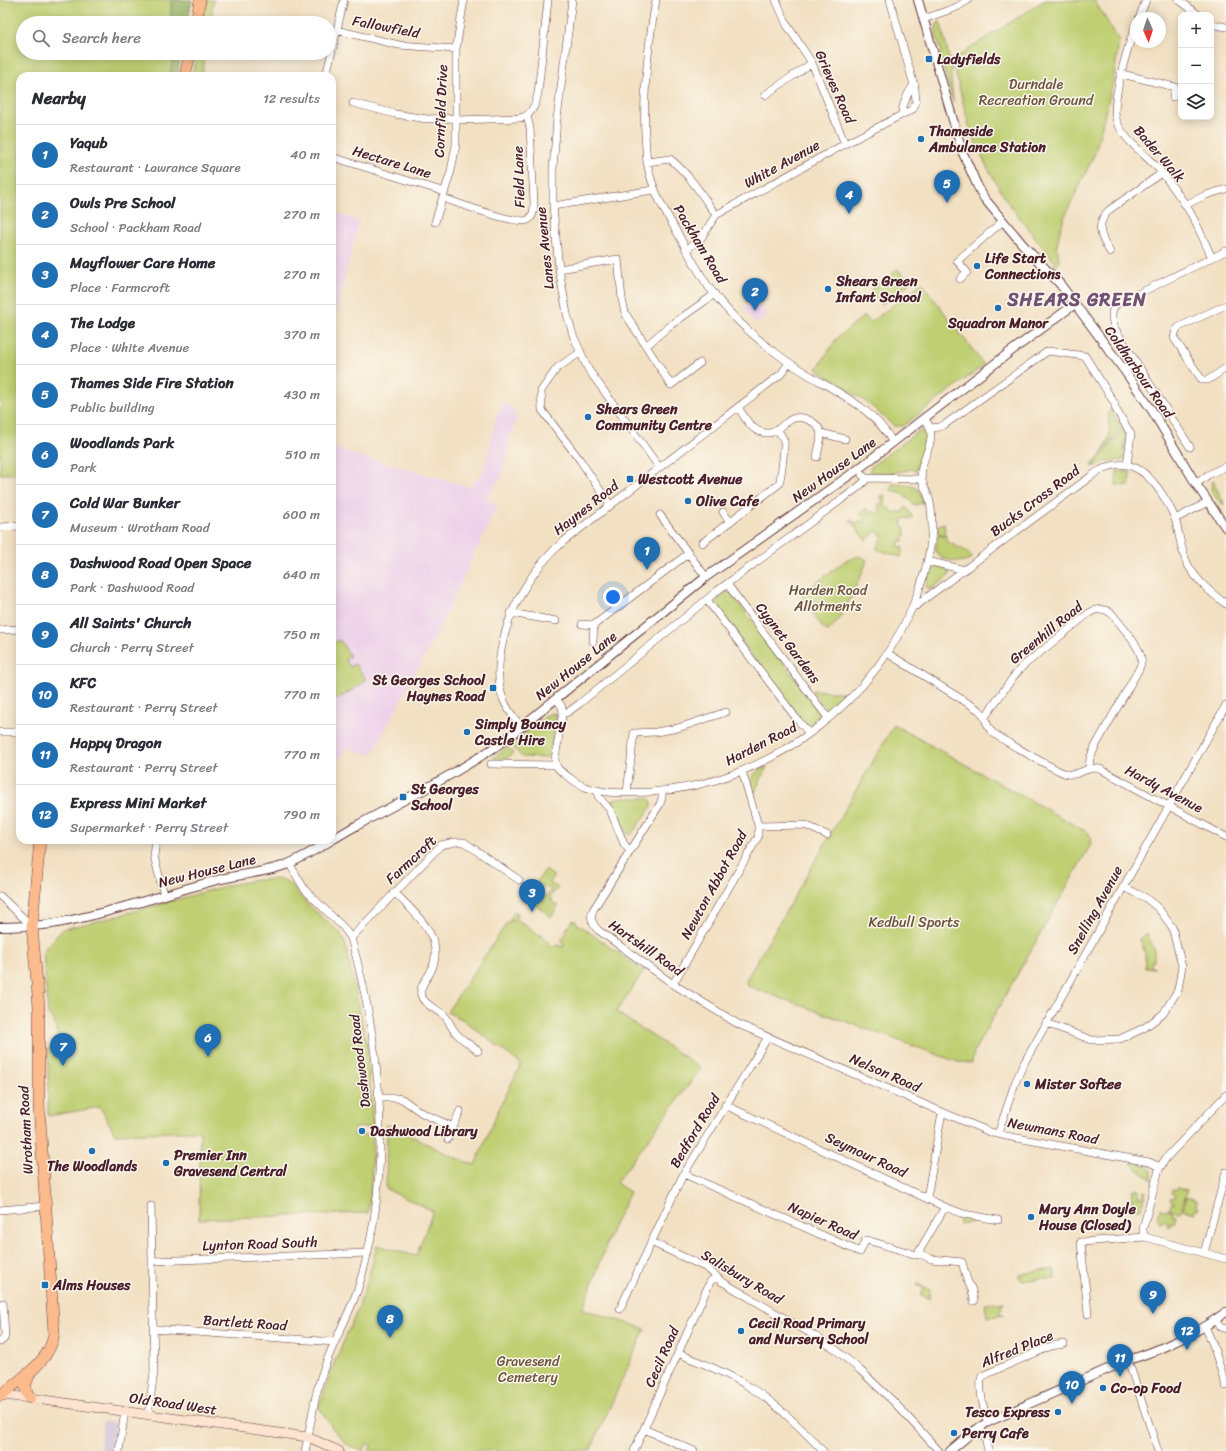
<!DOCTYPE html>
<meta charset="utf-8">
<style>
body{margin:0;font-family:Sriracha,sans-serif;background:#f7f7f7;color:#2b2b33}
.controls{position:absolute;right:12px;top:12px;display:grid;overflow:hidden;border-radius:8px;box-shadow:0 2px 10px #0003}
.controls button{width:36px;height:36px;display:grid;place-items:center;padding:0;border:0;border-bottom:1px solid #e1e1e2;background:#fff;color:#2b2b33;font:20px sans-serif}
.compass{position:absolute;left:1130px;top:12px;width:36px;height:36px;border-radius:50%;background:#fff;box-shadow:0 2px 10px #0003;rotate:177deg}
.you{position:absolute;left:613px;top:597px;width:14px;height:14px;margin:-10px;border:3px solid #fff;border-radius:50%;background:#1a73e8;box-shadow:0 0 0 6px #1a73e833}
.badge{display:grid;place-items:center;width:26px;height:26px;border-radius:50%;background:#1f6fb2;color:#fff;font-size:13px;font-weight:700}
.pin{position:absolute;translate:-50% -33px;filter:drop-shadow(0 1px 2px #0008)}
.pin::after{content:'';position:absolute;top:21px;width:14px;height:12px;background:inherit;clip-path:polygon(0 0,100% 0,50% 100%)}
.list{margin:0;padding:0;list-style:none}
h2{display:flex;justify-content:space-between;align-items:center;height:52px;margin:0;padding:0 16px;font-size:17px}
h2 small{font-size:13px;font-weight:400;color:#7c7c81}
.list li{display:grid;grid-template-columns:26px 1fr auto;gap:12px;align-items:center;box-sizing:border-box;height:60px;padding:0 16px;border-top:1px solid #e1e1e2}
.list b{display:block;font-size:15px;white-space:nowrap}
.list p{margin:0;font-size:13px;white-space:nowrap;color:#7c7c81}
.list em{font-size:13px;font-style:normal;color:#7c7c81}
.icon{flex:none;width:22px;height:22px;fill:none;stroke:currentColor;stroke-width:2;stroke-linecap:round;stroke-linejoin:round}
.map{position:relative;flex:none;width:1226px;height:1451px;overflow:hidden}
.search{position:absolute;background:#fff;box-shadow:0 2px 10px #0003;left:16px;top:16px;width:320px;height:44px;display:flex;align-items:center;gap:10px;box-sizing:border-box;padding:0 14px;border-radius:22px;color:#7c7c81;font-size:15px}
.panel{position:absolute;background:#fff;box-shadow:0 2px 10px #0003;left:16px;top:72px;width:320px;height:772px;border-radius:12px}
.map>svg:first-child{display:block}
.built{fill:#edd1e9}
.industrial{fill:#ccbfd4}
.green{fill:#bfcf72;stroke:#84774e}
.forest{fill:#97b264;stroke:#706848}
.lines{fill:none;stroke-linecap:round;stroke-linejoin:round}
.minor-casing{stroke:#633c42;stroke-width:8}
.tertiary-casing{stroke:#633c42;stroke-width:10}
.secondary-casing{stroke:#633c42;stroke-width:10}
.primary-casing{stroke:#633c42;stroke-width:12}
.minor{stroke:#fff;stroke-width:7}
.tertiary{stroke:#fff;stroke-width:8}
.secondary{stroke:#fde4d1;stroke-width:9}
.primary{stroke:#fbbb8d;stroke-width:11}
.poi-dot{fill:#1f6fb2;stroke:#fbf7ec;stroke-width:1.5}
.labels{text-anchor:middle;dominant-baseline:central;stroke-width:3;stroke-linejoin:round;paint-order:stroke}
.street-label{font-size:14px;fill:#4a1f2b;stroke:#fbf7ec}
.poi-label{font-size:14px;font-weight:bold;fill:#4a1f2b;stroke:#fbf7ec;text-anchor:start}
.park-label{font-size:14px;fill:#6d5440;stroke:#fbf7ec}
.district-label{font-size:18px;font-weight:bold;letter-spacing:1px;fill:#725274;stroke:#fbf7ec}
</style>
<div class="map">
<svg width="1226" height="1451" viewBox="0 0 1226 1451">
<rect width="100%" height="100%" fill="#fbf7ec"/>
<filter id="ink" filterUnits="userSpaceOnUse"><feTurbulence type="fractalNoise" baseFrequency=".025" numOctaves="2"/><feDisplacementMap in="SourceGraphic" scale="8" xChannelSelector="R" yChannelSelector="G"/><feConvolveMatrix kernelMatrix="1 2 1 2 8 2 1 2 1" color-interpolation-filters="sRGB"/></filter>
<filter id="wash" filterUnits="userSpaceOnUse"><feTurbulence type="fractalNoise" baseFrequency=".012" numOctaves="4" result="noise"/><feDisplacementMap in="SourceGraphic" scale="16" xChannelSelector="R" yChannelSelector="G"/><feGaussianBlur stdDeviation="0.9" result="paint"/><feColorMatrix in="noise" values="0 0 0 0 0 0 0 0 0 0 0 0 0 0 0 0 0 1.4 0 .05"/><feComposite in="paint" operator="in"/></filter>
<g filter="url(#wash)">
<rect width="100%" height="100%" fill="#f2e0c2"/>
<path class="built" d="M332 211 359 221 332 327Z
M755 299 767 315 755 324 743 308Z
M503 403 516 411 514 415 516 418 501 478 486 498 497 505V507L429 650 416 671 372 755 345 748 332 774V448L470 487 484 470 497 414 500 412Z"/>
<path class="industrial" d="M103 1421 116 1423 112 1451H100Z"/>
<path class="green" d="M0 0H192L187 23H23V53H181L177 76H20V474H0Z
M207 0H214C212 8 212 15 211 23H202Z
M1045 0H1094L1119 40 1114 78 1095 153 1064 218 1060 231 1057 245 1059 261 1057 265 1006 200 987 167 971 132 952 60Z
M940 21 952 69 951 76 953 102 940 54 942 52C939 44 931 27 940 21Z
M196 53H205L202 76H192Z
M898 269 910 283 881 305 870 291Z
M922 283 984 365 903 426H894L869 404 817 369 837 338 864 316 871 322Z
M1111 411 1122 427 1092 467 1091 465 1102 453 1110 435 1108 412Z
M1123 429 1126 436 1123 460 1108 461 1093 467Z
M921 431 925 432 926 436 915 472 912 469 895 473H873L870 472V469L872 466 917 432Z
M1117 471 1130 472 1129 486 1116 485Z
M1213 481 1224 504H1223C1216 499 1207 489 1213 481Z
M892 484C909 485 920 483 923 503L914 505C909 498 899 491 891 490Z
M882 495 885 496V506L896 514 899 511 902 513 906 507 912 516V518L902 519V527H905V536L903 537 904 541H899L898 546 903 547 901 557 876 549 883 536 876 531 866 541 850 520 851 519 855 523 860 520 864 525 866 524 864 521 865 520 860 513 867 508 869 513 874 511 877 514 881 513 878 505 883 502 881 496Z
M945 523 944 525 946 535H938V525Z
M937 536H946V541L966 551 973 557C963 565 952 561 941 558L936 551Z
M860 556 867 560C863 573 839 627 827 631L823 628 802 598 804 592 845 561Z
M937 567 948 570 950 575 931 589H928L926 585C928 578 929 569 937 567Z
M729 590 821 714V716L808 726 805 725 781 695 714 603Z
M340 640 350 656 345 659 350 667 355 664 366 679 363 681V683L338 699 337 698 334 700 332 696V643Z
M812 691 813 690 846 693 834 706 828 708 823 705Z
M554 713 556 718 549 755 545 758 522 757 511 745 549 714Z
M894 725 1089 833 1091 844 974 1051 972 1063 958 1062 747 986 746 980Z
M508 747 513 753 506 759 493 758Z
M767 766 754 794C749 777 751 774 767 766Z
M617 798H648L652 801V806L631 835 626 833 620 817 613 805V801Z
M545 870 554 876 550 883 558 888 552 895 549 893 551 890 545 886 543 888 536 883Z
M277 879 284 880 290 884 305 902 340 933 345 943 367 1045 373 1127 354 1128V1135H373L371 1186 368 1213 199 1219 200 1131 115 1134 100 1107 48 1116V1048C61 1044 58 1020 48 1015L43 951 63 929 110 918 229 885 257 880Z
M538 888 542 890 540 893 546 897 548 894 551 897 550 899 553 900 552 902 558 906 551 917 543 910 529 901Z
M515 912 518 913 515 918 543 937 552 946 559 945 563 947 564 944 561 941 567 932 565 931 573 920 577 922 576 923 644 971 616 1012 701 1068 616 1183 630 1192 612 1229 583 1309 645 1329 590 1451H369L371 1445 367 1443 364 1451C344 1451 329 1422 319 1407L332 1368 358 1309 368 1280 377 1245 416 1256 433 1211 386 1189 387 1125C417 1137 444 1155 475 1165L497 1113 521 1064 462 1019 447 1012 509 920 512 922 511 917Z
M1147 933 1154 949V961L1151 962V966L1154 967V969L1145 968V954L1141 941 1138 940Z
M1132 1162C1143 1165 1154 1164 1152 1180L1131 1164Z
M1177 1187 1187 1190 1181 1211 1179 1212 1167 1209 1168 1208H1170L1171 1204H1174V1202L1170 1201 1171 1197 1174 1198 1175 1195 1171 1193 1172 1190 1176 1191Z
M1133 1189 1139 1190 1138 1197 1142 1198 1144 1191 1146 1192 1141 1209H1136L1137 1202 1131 1201Z
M1186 1197 1197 1200 1196 1207 1199 1208 1198 1210H1195L1194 1213 1183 1209Z
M1160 1209 1173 1212 1172 1215 1176 1216 1174 1224 1171 1223 1170 1226H1167L1168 1223 1163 1221 1161 1224 1159 1223 1160 1220 1157 1219Z
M959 1216 976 1220 975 1222 959 1224Z
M1054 1269 1056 1279 1046 1280V1278L1022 1281 1019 1277V1274Z
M917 1284 930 1290 929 1299 921 1295 924 1288 916 1285Z
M1004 1302V1303L1001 1304 1002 1309H999L1000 1314 1005 1315 987 1317 985 1304Z"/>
<path class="forest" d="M171 0H192L187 23H171Z
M171 53H181L177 76H169L173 59Z"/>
</g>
<g filter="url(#ink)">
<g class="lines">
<defs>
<path id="minor" d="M572 0 557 119 553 169V206L559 269 567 314 573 335 588 369 659 467
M656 0C648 45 643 90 645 135 646 144 646 154 647 162 652 190 664 210 678 234 688 252 697 270 708 286 729 315 758 341 787 361 823 387 871 402 893 443
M776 0 787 25 812 63 845 144
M1179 0 1199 15
M1139 18 1146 0
M924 19 957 7 968 0
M1136 24C1129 43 1111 101 1116 119 1122 140 1149 157 1163 174 1173 187 1183 200 1191 214 1199 228 1205 243 1212 258
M1211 24 1226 27
M336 30 399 45 456 49
M1122 74 1175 87 1173 97
M326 76 344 0
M765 95 812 63
M353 103 395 114 427 119 456 118
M902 115C901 109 909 88 915 85
M456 120 520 118C532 116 536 104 538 93L548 0
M332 157 445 192
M647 162 670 159C689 174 702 195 716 215
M443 198C458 203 516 225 528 220 534 216 534 209 534 203L530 128 527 116
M1185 205 1206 195 1226 189
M553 206 653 190
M435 222 451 171 456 145V49L464 0
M686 250 701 238 716 215 845 144 913 109 916 102 915 89 890 0
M1110 252C1100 236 1095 225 1109 210L1162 173
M559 269 618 259 622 299 625 313 671 385 700 363
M960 279 967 272 957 261 1003 221
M1226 305 1179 327 1176 330 1174 338 1202 380H1208L1226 368
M646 346 668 327 715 294
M581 352 557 368 541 391 542 410 580 460 610 505
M1124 370 1135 361
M738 407C743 415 751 430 761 432 783 439 785 407 811 421 827 430 819 442 817 457
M930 428 940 427 944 425 1048 351 1085 356 1115 404V408L1131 434 1127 465
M821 433 845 439
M1190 447 1115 329C1112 321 1109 310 1117 304L1226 251
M862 475 866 478 922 479
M1196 484 1208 475 1226 466
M723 512 730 522
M660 515 706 577
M1175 519 1208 502
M0 527 20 526
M702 543 779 484C781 478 785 446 784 441 783 437 779 433 777 429
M927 561 965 570
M727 584 828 718
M707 600 796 718 809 733
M913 606H916L930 595 1094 474C1124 454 1145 468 1162 494 1167 502 1172 510 1175 519 1180 534 1180 550 1188 565 1198 582 1211 593 1226 604
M511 613 556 621
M582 624 594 625
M0 630 20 629
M593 641 594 625 689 553
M887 653 979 710C986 716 986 725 991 731 995 736 1060 773 1067 774 1079 777 1086 765 1100 769L1226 837
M556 699 561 705 563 711 555 759C555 769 562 772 570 778 591 796 625 793 650 792 768 785 880 701 919 590 926 568 932 547 932 524 932 514 931 504 928 495 926 490 923 485 922 480 917 457 942 442 925 419
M563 713 568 712 579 704 717 591 856 489 865 481 866 478
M985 717 1014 676 1023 666 1089 613C1098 608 1105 608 1112 614 1120 624 1139 645 1141 657 1142 661 1141 665 1139 669L1096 745 1090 758 1089 768
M521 726C513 717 506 708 502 696 497 680 498 666 501 650 509 608 531 569 564 541L772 381 781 374 789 363
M0 732H20
M491 764 555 765
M598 790V796L610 810 624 844 630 851
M662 791V798L660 804 593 910C590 917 592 924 598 930L673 984 738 1024 942 1112 990 1132 1006 1136 1149 1162 1160 1167
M627 793 634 733 656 732 678 728 726 712
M758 826 805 825 827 835
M156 840 154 856 164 895
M289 863 305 890 343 927 351 938C382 1048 393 1171 360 1282 352 1310 336 1336 326 1363 314 1392 312 1421 305 1451
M394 892C415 913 448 939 430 973 426 980 419 987 421 995 424 1005 437 1009 444 1015 449 1020 451 1028 456 1033 462 1040 471 1045 478 1051
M0 896 32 926
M351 938 441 845 455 842H464L519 880
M673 984 758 837V825L742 771
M1046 1023 1092 1040 1120 1039 1144 1028 1163 1014 1178 990 1182 966 1172 927 1159 909 1146 898 1123 887
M378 1098H396L402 1099 422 1113 453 1127 448 1139
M725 1105 945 1207 964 1214 998 1220
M453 1127 460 1111
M998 1134 1015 1083 1023 1065 1226 705
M684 1174 860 1252 865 1241 867 1240 917 1255 945 1207
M927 1198 942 1112
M0 1210 46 1206
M1145 1237 1143 1231V1228L1159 1169 1166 1158 1226 1095
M651 1242 707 1268 721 1281 815 1336 835 1349 860 1370 894 1402 939 1451
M919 1253 931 1259 962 1262 967 1280 972 1290 974 1301
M1204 1253 1226 1172
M152 1261 368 1253
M620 1309 682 1177 768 1037
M1088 1314 1081 1242 1145 1237 1226 1259
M1215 1320 1220 1327 1226 1329
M1205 1326 1213 1345 1226 1386
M153 1329 335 1342
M0 1342 4 1339 5 1336 3 1303
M678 1353C701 1363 726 1372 748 1386 776 1403 800 1427 823 1451
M1128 1360 1158 1451
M148 1415 154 1372 151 1206
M988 1422C984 1413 978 1385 982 1376L1051 1346 1064 1344
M979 1427 985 1436 988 1451
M644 1429 694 1451
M119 1451 125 1411
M634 1451 710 1282 716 1276"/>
<path id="tertiary" d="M918 0 962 151 977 185 984 198 1024 246 1060 284 1124 370 1153 412 1196 484 1226 528
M0 927C19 926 38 927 57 923 112 913 164 894 217 880 240 874 266 873 288 864 311 854 332 839 354 827 405 799 457 774 505 740L706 577 857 470 1010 352 1075 304
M950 1451 974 1431 988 1422 1128 1360C1159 1351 1201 1331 1226 1312"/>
<path id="secondary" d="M0 1395 22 1397 308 1437 339 1451"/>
<path id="primary" d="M196 23 200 0
M185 76 190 53
M0 1396C20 1379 51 1362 54 1333L39 1105V1007L32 926 40 840
M30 1398C22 1387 26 1383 31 1371"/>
</defs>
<use href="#minor" class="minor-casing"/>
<use href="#tertiary" class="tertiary-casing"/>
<use href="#secondary" class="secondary-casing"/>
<use href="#primary" class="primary-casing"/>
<use href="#minor" class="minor"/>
<use href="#tertiary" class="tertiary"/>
<use href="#secondary" class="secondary"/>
<use href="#primary" class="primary"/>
</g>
</g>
<g class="poi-dot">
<rect x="925" y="55" width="8" height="8" rx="2"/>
<circle cx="921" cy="139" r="4"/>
<circle cx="977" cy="266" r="4"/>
<circle cx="828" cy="289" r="4"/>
<circle cx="998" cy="308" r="4"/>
<circle cx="588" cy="417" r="4"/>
<rect x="626" y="475" width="8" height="8" rx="2"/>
<circle cx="688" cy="501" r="4"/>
<rect x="489" y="684" width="8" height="8" rx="2"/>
<circle cx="467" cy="732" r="4"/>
<rect x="399" y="793" width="8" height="8" rx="2"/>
<circle cx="1027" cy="1084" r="4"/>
<circle cx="362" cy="1131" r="4"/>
<circle cx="92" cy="1151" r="4"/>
<circle cx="166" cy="1163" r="4"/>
<circle cx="1031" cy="1217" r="4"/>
<rect x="41" y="1281" width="8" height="8" rx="2"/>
<circle cx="741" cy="1331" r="4"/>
<circle cx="1103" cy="1388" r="4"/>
<circle cx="1058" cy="1412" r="4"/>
<circle cx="954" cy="1433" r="4"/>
</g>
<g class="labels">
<g class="street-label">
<text transform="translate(386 27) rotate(11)">Fallowfield</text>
<text transform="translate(835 87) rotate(66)">Grieves Road</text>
<text transform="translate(441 111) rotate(-88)">Cornfield Drive</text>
<text transform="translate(1159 154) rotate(49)">Bader Walk</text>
<text transform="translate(392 162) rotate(17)">Hectare Lane</text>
<text transform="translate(782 164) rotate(-29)">White Avenue</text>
<text transform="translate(519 177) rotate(-92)">Field Lane</text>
<text transform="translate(700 244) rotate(59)">Packham Road</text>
<text transform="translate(545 248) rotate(-96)">Lanes Avenue</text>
<text transform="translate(1139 372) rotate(55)">Coldharbour Road</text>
<text transform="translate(834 470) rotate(-36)">New House Lane</text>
<text transform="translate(1035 501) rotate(-37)">Bucks Cross Road</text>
<text transform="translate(586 508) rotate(-38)">Haynes Road</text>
<text transform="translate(1046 633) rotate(-39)">Greenhill Road</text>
<text transform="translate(788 643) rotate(53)">Cygnet Gardens</text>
<text transform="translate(576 666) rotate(-39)">New House Lane</text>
<text transform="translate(761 744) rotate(-27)">Harden Road</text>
<text transform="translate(1164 789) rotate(28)">Hardy Avenue</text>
<text transform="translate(411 860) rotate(-43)">Farmcroft</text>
<text transform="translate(207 871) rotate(-14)">New House Lane</text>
<text transform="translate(714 885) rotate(-61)">Newton Abbot Road</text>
<text transform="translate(1095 910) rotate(-61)">Snelling Avenue</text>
<text transform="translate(646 948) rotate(35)">Hartshill Road</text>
<text transform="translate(360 1061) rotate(-97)">Dashwood Road</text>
<text transform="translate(885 1073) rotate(24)">Nelson Road</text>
<text transform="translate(26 1130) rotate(-93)">Wrotham Road</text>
<text transform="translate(695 1131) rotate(-59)">Bedford Road</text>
<text transform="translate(1053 1131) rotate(11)">Newmans Road</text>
<text transform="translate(866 1155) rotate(25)">Seymour Road</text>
<text transform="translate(823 1221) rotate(24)">Napier Road</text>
<text transform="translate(260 1244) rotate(-2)">Lynton Road South</text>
<text transform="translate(742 1277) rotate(31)">Salisbury Road</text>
<text transform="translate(245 1323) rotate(4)">Bartlett Road</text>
<text transform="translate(1017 1349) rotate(-22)">Alfred Place</text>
<text transform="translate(662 1357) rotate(-66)">Cecil Road</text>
<text transform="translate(173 1404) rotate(8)">Old Road West</text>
</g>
<g class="poi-label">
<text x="937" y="59">Ladyfields</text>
<text x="929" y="131">Thameside<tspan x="929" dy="16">Ambulance Station</tspan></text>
<text x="985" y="258">Life Start<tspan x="985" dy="16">Connections</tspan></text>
<text x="836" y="281">Shears Green<tspan x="836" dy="16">Infant School</tspan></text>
<text x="998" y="323" text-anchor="middle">Squadron Manor</text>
<text x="596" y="409">Shears Green<tspan x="596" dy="16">Community Centre</tspan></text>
<text x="638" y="479">Westcott Avenue</text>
<text x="696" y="501">Olive Cafe</text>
<text x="485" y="680" text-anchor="end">St Georges School<tspan x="485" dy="16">Haynes Road</tspan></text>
<text x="475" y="724">Simply Bouncy<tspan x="475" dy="16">Castle Hire</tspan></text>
<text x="411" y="789">St Georges<tspan x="411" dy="16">School</tspan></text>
<text x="1035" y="1084">Mister Softee</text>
<text x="370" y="1131">Dashwood Library</text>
<text x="174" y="1155">Premier Inn<tspan x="174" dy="16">Gravesend Central</tspan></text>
<text x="92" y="1166" text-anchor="middle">The Woodlands</text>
<text x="1039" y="1209">Mary Ann Doyle<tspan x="1039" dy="16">House (Closed)</tspan></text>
<text x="53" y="1285">Alms Houses</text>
<text x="749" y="1323">Cecil Road Primary<tspan x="749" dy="16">and Nursery School</tspan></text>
<text x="1111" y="1388">Co-op Food</text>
<text x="1050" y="1412" text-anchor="end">Tesco Express</text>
<text x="962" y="1433">Perry Cafe</text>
</g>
<g class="park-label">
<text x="1036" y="84">Durndale<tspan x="1036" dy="16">Recreation Ground</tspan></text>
<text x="828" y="590">Harden Road<tspan x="828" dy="16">Allotments</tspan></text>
<text x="914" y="922">Kedbull Sports</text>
<text x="528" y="1361">Gravesend<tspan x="528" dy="16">Cemetery</tspan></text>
</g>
<g class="district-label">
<text x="1077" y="300">SHEARS GREEN</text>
</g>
</g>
</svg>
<div class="controls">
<button>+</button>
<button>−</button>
<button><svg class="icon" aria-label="layers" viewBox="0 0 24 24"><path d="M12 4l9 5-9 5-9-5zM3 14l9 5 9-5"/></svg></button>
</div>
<svg class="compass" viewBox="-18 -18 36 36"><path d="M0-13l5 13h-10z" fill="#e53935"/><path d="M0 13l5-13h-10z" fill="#7c7c81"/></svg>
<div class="you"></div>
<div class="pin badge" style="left:647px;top:570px">1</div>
<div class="pin badge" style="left:755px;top:311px">2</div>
<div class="pin badge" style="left:532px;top:912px">3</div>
<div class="pin badge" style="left:849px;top:214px">4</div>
<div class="pin badge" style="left:947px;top:203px">5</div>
<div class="pin badge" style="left:208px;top:1057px">6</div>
<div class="pin badge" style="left:63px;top:1066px">7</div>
<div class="pin badge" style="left:390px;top:1338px">8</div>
<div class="pin badge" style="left:1153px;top:1314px">9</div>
<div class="pin badge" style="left:1072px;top:1404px">10</div>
<div class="pin badge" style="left:1120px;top:1377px">11</div>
<div class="pin badge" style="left:1187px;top:1350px">12</div>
<div class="search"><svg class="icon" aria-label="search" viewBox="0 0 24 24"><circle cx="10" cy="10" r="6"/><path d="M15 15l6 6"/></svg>Search here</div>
<section class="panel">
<h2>Nearby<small>12 results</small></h2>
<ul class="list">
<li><span class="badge">1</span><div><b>Yaqub</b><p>Restaurant · Lawrance Square</p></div><em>40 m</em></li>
<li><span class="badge">2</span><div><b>Owls Pre School</b><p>School · Packham Road</p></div><em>270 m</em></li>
<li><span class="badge">3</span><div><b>Mayflower Care Home</b><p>Place · Farmcroft</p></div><em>270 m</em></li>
<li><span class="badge">4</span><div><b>The Lodge</b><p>Place · White Avenue</p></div><em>370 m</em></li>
<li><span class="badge">5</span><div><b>Thames Side Fire Station</b><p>Public building</p></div><em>430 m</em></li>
<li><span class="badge">6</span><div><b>Woodlands Park</b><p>Park</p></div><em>510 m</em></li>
<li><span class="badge">7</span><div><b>Cold War Bunker</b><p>Museum · Wrotham Road</p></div><em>600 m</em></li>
<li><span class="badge">8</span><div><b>Dashwood Road Open Space</b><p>Park · Dashwood Road</p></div><em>640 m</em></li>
<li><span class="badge">9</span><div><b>All Saints' Church</b><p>Church · Perry Street</p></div><em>750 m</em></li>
<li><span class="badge">10</span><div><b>KFC</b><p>Restaurant · Perry Street</p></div><em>770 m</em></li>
<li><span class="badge">11</span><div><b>Happy Dragon</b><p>Restaurant · Perry Street</p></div><em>770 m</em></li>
<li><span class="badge">12</span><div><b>Express Mini Market</b><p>Supermarket · Perry Street</p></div><em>790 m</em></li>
</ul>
</section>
</div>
